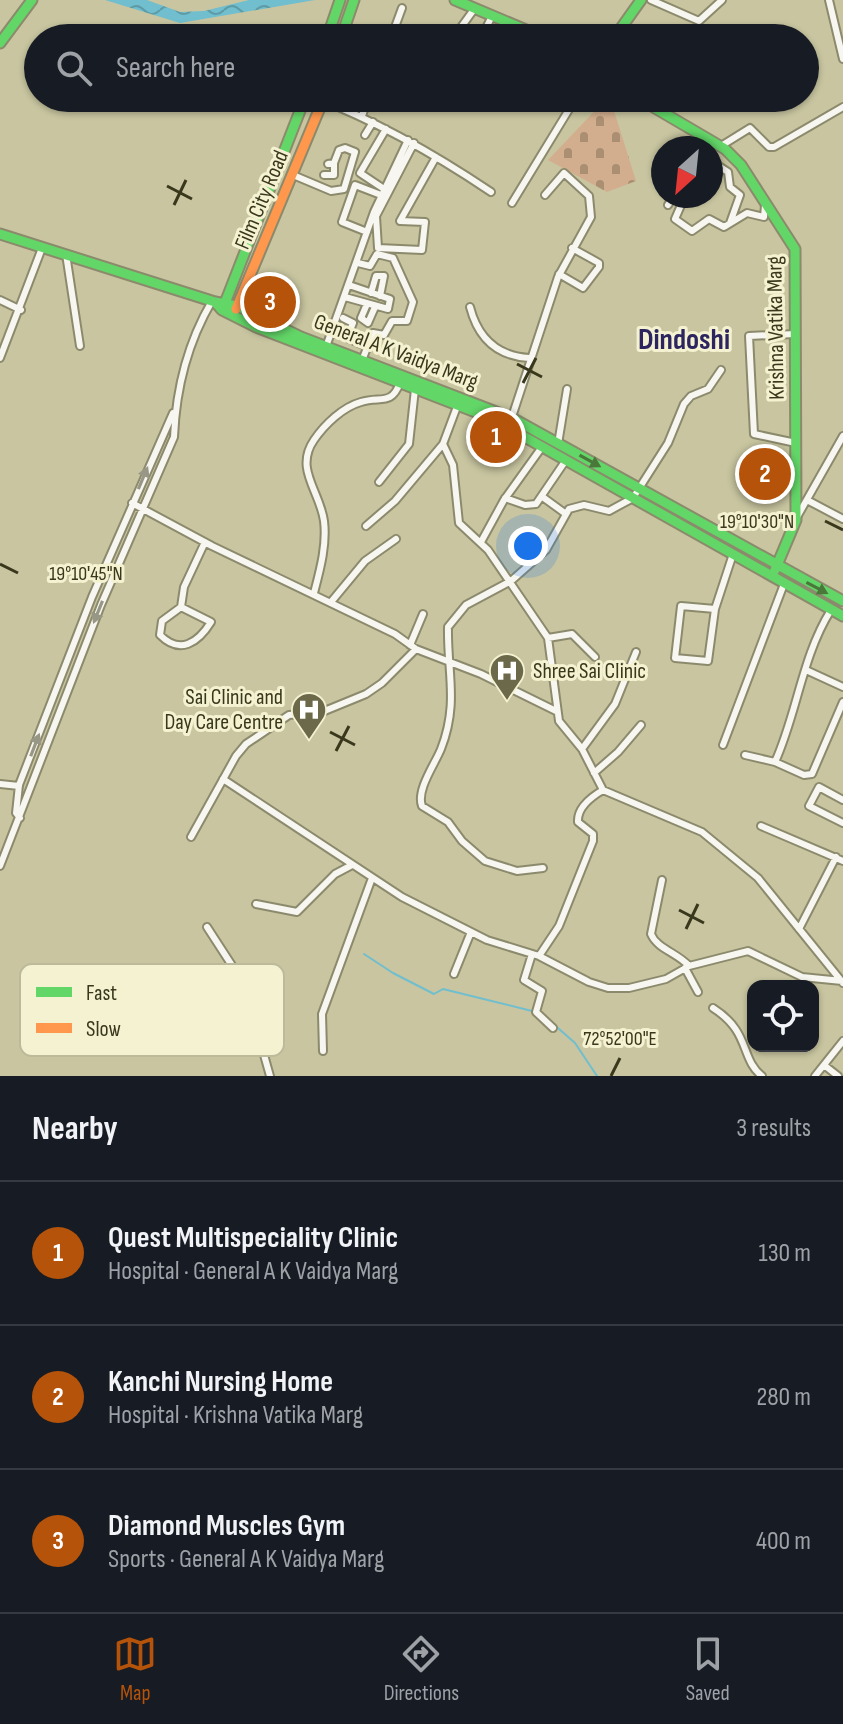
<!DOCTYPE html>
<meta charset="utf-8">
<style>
body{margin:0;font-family:"Sofia Sans Condensed",sans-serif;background:#242831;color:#f1f3f6}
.controls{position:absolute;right:24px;bottom:24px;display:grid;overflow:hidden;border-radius:16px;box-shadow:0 2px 6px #0004}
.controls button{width:72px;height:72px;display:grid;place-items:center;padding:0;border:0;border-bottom:2px solid #363941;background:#171b24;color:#f1f3f6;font:40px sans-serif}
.compass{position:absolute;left:651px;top:136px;width:72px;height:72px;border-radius:50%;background:#171b24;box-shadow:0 2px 6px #0004;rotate:207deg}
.you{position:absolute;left:528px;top:546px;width:28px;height:28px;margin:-20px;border:6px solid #fff;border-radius:50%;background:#1a73e8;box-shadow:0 0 0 12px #1a73e833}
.badge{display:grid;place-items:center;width:52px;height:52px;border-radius:50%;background:#b45309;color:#fff;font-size:26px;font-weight:700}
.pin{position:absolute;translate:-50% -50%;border:4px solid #fff;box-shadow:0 2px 8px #0006}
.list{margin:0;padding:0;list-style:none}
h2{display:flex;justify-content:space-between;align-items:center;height:104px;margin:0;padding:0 32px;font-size:34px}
h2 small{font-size:26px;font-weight:400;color:#9ea1a6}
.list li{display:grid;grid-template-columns:52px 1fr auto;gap:24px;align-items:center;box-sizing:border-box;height:144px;padding:0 32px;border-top:2px solid #363941}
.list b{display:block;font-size:30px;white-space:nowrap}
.list p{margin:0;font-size:26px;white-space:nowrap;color:#9ea1a6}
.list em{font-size:26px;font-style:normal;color:#9ea1a6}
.icon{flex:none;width:44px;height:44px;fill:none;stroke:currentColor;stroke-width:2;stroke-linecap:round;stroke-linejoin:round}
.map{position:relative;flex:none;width:843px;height:1076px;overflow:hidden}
.search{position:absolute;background:#171b24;box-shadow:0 2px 6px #0004;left:24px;right:24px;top:24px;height:88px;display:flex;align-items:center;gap:20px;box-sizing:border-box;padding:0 28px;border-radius:44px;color:#9ea1a6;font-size:30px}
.sheet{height:536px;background:#171b24}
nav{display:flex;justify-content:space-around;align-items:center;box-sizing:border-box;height:112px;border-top:2px solid #363941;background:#171b24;font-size:22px;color:#9ea1a6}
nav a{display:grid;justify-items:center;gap:4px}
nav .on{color:#b45309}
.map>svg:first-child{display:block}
.cemetery{fill:url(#cemetery-stones)}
.water{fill:url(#water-waves)}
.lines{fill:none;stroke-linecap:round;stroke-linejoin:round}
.stream{stroke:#70bece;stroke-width:2}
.street-casing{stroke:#8c8a6c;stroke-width:10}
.fast-casing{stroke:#8c8a6c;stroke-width:13}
.slow-casing{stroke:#8c8a6c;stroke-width:13}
.street{stroke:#f7f6f1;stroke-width:6}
.fast{stroke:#63d668;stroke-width:9}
.slow{stroke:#ff974d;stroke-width:9}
.oneway{fill:#4a773a}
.oneway2{fill:#989786}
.ticks{fill:none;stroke:#3a381c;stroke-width:3}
.labels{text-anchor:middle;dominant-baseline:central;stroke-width:6;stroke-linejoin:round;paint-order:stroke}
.street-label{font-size:22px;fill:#3a381c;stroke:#f4f2d1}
.poi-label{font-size:22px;fill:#3a381c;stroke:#f4f2d1;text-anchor:start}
.district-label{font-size:30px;font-weight:bold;fill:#2c255f;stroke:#f4f2d1}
.key{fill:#f4f2d1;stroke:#bcba9b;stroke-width:2}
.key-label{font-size:22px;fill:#3a381c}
.ticks-label{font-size:20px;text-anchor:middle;fill:#3a381c;stroke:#f4f2d1;stroke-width:6;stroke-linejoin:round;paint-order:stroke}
</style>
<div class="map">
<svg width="843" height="1076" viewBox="0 0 843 1076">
<defs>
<pattern id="cemetery-stones" width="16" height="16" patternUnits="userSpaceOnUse" patternTransform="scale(2)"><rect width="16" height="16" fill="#d2ae8e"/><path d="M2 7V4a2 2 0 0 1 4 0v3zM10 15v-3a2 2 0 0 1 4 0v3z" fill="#ab8f73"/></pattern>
<pattern id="water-waves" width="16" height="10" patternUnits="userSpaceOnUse" patternTransform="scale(2)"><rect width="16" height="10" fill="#70bece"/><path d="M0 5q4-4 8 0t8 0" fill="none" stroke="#5d9ba6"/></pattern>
</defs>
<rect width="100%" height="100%" fill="#c8c5a0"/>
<path class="cemetery" d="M607 98H610L636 181 607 192 548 160Z"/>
<path class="water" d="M105 0H147L180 12 204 11 249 0H315L180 23Z"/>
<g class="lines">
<path class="stream" d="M364 954 393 973 434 994 443 989 532 1011
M542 1014 575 1043 597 1076"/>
<defs>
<path id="street" d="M651 0 699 21 722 0
M829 0 843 59
M391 38 402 8
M439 38 446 29 459 30 475 8
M481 38 492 16
M316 98C379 122 436 155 491 192
M362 116 368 98
M365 135 373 122
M414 143 376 216 378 248 422 250 425 222 400 221 436 157
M721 146 750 128 769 147H774L843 107
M711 161 728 172 730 187 740 195 730 223
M293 175 331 191 344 189 355 152 345 148 339 150 334 163 328 164
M324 175H334V163
M384 189 360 173 386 129
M685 196 675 219 692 231 709 219 724 227 747 213 764 217 765 205
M512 203 576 98
M668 205 674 196
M367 232 342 222 355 185 381 195
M66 254 80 346
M358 263 370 266 377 254 393 258 413 302 407 321H392L384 335 373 333 363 358
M559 274 583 288 599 267V263L572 248
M371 293 376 276H384L380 296
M345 297 388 309 390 299 349 285
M0 300 21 310
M367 304 361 318 368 323 375 307
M470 307C478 338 497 356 529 358
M343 318 353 323 347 338 368 347
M795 334 749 336 754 434 796 443
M327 344 374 212 408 140
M0 358 42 248
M511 420 558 277 591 217 589 196 564 173 545 195
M443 444 453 465 459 523 488 550 548 638 559 721 582 749 603 790 702 832 758 878 843 983
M558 444 567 389
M379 482 409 444 415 389
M505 498 525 505 536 504 566 460
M544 498 566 514
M807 500 843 519
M132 503 212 546 395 634 416 649 481 674 556 711
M797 517 843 436
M366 526 395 501 443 444 458 404
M481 542 504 500 542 447
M314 593C320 570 327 545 324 521 320 491 294 469 314 440 325 424 343 407 361 402 381 396 391 406 400 383
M331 602 365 561 396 539
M181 607 162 621 160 635C180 655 198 643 211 622L181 607 184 587 205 542
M715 609 681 606 675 658 708 661 715 609 733 554
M548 638 572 634 595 657
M410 645 423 614
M806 670 843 687
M723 745 784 584
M582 749 615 704 636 652
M745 755 775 762C797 714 802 656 831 610
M775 762 804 775 812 774 843 702
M594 773 618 752 641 725
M223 779 402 897 487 940 539 956 589 982 608 988H629L666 979 689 966 748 951 802 977 842 981
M0 784 19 786
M843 800 819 787 809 806 843 823
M20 818 16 813 19 785 92 597 173 413
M761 826 843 861
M191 837 236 756 246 744 289 715 322 712 366 694 382 683 416 649
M0 866 101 605 174 437C176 389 188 342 212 301
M543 868 517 871 485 861 462 841 448 822 422 806C416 790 435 764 441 749 459 703 447 672 448 627L466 605 511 581 546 550 569 509 584 505 609 511 633 498 668 443 684 404 691 396 708 389 721 370
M662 880 651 934C657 949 678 953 689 966
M256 904 297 912 335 874 352 865
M207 927 244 984 270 1076
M799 929 836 857
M532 954 524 980 542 991 536 1012 553 1028
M539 956 559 926 593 841V834L578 822C577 808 591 797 603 790
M685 968 698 992
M454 974 471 932
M713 1008C751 1032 740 1059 762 1076
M323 1051 322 1014 372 878
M824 1065 838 1076
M815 1076 843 1041"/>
<path id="fast" d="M455 0 545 38
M327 38 340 0
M341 38 354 0
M614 38 641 0
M0 43 32 0
M638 98 725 149 741 165 795 249 796 520 775 570
M0 234 215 302 237 306 301 337 512 418 843 601
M215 302 222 310 256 327 491 418 843 616
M225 303 305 98"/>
<path id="slow" d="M236 309 324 98"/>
</defs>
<use href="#street" class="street-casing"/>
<use href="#fast" class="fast-casing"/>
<use href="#slow" class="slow-casing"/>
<use href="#street" class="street"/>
<use href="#fast" class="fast"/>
<use href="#slow" class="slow"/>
</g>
<defs><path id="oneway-solid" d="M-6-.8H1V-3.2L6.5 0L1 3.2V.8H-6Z" transform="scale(2)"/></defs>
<g class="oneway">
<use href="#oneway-solid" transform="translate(590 461) rotate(29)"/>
<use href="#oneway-solid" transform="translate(817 588) rotate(28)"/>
</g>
<g class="oneway2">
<use href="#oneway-solid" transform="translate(143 478) rotate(-67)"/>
<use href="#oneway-solid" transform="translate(98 612) rotate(112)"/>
<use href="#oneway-solid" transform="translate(35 745) rotate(-69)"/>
</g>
<path class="ticks" d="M167 186 192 199M174 205 186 180M517 364 542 377M523 383 536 358M825 521 843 530M0 564 18 573M330 732 355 745M336 751 349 726M679 910 704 923M686 929 698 904M611 1076 620 1058"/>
<defs>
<symbol id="hospital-pin" viewBox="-11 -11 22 30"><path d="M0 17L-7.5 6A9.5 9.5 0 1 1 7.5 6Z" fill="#6c694a" stroke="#f4f2d1"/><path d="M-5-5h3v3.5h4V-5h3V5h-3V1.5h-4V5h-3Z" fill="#fff"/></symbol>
</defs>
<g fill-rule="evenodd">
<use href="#hospital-pin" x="487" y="651" width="40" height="54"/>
<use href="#hospital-pin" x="289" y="690" width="40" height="54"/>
</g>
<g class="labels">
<g class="street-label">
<text transform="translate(262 200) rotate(-67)">Film City Road</text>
<text transform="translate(776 328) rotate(-91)">Krishna Vatika Marg</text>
<text transform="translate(396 352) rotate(21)">General A K Vaidya Marg</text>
</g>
<g class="poi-label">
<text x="533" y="671">Shree Sai Clinic</text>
<text x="283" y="697" text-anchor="end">Sai Clinic and<tspan x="283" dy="25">Day Care Centre</tspan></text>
</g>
<g class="district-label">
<text x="684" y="340">Dindoshi</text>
</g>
</g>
<rect x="20" y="964" width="264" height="92" rx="12" class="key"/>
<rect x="36" y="987" width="36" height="10" fill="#63d668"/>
<rect x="36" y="1023" width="36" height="10" fill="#ff974d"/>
<g class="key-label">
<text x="86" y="1000">Fast</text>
<text x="86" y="1036">Slow</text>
</g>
<g class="ticks-label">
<text x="757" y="528">19°10'30"N</text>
<text x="86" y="580">19°10'45"N</text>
<text x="620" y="1045">72°52'00"E</text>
</g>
</svg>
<div class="controls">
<button><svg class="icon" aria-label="locate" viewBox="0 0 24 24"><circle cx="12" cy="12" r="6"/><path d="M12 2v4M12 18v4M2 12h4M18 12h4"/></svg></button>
</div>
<svg class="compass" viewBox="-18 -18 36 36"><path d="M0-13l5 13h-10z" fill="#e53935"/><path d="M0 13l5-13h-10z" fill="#9ea1a6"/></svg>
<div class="you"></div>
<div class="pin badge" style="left:496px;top:437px">1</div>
<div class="pin badge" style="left:765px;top:474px">2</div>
<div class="pin badge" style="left:270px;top:302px">3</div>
<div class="search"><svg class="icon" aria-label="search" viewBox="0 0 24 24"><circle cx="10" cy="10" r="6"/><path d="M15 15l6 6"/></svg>Search here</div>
</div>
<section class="sheet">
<h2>Nearby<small>3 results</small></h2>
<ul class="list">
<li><span class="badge">1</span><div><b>Quest Multispeciality Clinic</b><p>Hospital · General A K Vaidya Marg</p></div><em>130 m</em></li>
<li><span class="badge">2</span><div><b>Kanchi Nursing Home</b><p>Hospital · Krishna Vatika Marg</p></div><em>280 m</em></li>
<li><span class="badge">3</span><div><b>Diamond Muscles Gym</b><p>Sports · General A K Vaidya Marg</p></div><em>400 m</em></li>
</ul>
</section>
<nav>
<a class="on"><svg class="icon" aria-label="map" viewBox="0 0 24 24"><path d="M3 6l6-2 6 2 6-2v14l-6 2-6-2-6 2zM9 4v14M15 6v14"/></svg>Map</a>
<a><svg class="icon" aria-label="directions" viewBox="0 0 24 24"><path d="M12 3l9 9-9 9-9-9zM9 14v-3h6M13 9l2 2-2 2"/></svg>Directions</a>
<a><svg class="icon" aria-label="saved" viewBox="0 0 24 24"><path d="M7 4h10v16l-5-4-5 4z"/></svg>Saved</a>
</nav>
